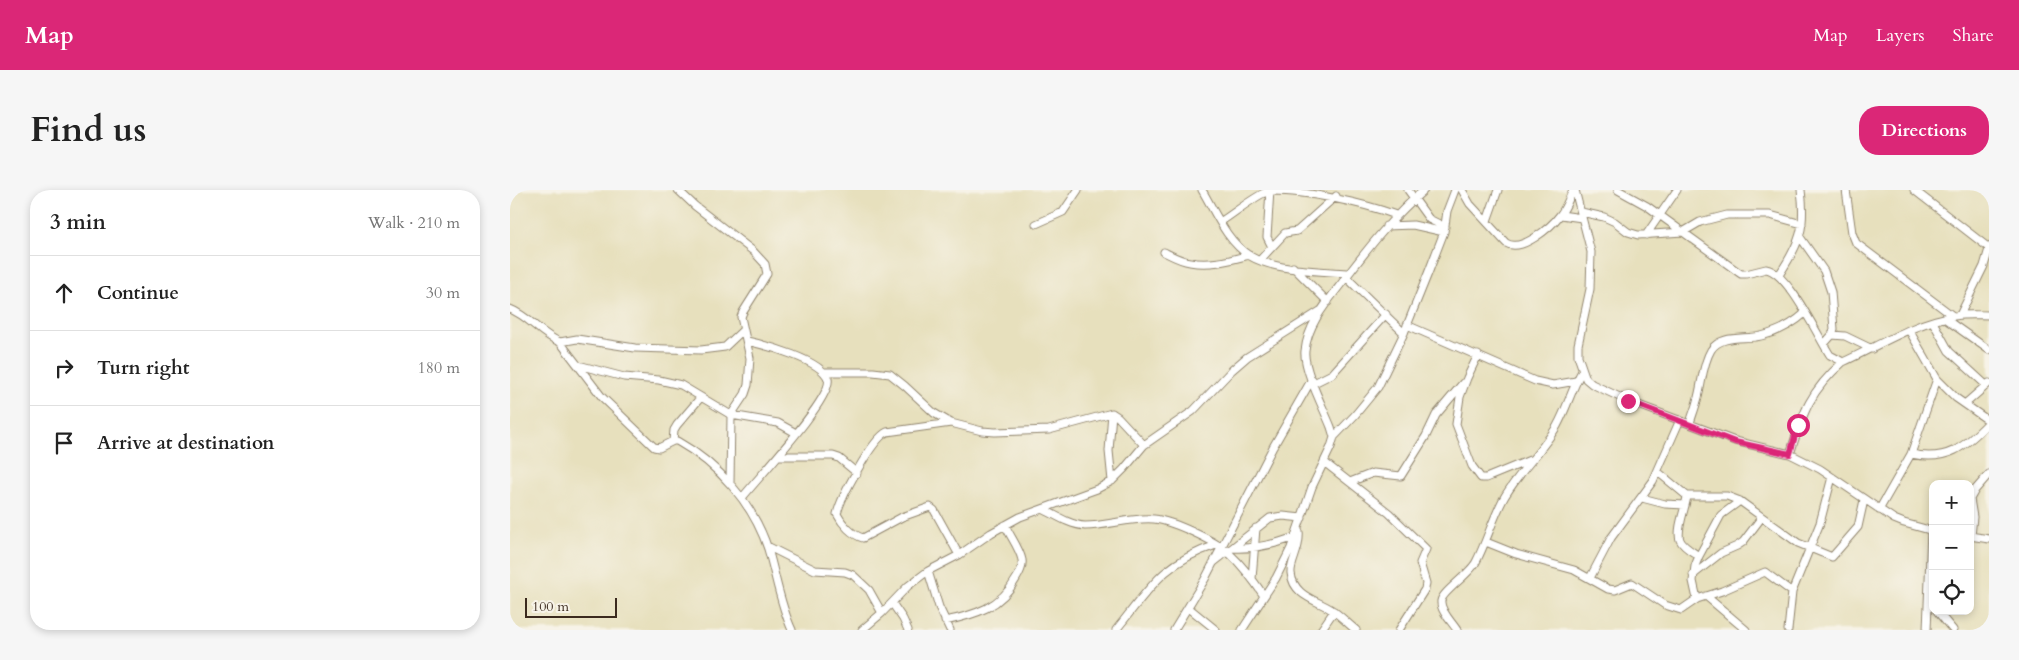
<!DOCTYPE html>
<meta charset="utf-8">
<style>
body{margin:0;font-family:Cardo,serif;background:#f6f6f6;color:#222}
.controls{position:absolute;right:15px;bottom:15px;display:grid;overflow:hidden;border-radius:10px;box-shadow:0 2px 8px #0003}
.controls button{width:45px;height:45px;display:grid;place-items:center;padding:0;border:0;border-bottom:1px solid #e0e0e0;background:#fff;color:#222;font:25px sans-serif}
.scale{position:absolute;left:15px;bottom:12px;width:92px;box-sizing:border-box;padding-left:5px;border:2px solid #3b2a1e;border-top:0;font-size:14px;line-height:18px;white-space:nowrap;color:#3b2a1e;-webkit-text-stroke:4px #f7f3e8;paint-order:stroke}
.stop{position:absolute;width:15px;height:15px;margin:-11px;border:4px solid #db2777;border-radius:50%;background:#fff}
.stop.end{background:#db2777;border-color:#fff;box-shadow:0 1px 5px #0008}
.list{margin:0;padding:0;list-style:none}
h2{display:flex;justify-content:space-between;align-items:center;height:65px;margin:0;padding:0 20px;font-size:21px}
h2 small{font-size:16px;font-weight:400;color:#767676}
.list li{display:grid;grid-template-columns:32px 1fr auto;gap:15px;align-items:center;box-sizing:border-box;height:75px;padding:0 20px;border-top:1px solid #e0e0e0}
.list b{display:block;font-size:19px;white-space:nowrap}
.list em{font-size:16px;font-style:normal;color:#767676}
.icon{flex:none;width:28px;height:28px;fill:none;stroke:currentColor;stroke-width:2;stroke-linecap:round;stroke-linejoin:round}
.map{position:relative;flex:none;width:1479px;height:440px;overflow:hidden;border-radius:20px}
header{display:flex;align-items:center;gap:30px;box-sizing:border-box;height:70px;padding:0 25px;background:#db2777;color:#fff}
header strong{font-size:24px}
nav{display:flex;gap:28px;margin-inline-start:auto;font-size:18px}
.intro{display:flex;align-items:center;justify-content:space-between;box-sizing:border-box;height:120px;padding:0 30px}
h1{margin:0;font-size:35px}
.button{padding:12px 22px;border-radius:20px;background:#db2777;color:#fff;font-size:18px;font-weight:700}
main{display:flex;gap:30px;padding:0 30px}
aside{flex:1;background:#fff;border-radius:20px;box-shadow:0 2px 8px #0003}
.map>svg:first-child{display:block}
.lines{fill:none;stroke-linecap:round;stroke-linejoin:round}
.minor-casing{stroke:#91856e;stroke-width:9}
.minor{stroke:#fff;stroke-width:7}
.route{stroke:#db2777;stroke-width:6}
</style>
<header>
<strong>Map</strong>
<nav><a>Map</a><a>Layers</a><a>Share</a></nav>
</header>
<div class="intro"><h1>Find us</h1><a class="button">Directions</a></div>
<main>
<aside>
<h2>3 min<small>Walk · 210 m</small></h2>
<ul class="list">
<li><svg class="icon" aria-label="ahead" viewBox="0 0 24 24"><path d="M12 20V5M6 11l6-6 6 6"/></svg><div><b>Continue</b></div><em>30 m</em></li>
<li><svg class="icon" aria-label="right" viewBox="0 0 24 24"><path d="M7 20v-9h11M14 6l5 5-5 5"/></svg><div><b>Turn right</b></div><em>180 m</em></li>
<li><svg class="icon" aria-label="arrive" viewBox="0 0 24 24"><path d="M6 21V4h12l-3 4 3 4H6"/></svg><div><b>Arrive at destination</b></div></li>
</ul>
</aside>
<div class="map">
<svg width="1479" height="440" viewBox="0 0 1479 440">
<rect width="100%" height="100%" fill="#f7f3e8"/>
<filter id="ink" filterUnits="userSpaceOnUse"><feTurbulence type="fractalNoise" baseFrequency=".02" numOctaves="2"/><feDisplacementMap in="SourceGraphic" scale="10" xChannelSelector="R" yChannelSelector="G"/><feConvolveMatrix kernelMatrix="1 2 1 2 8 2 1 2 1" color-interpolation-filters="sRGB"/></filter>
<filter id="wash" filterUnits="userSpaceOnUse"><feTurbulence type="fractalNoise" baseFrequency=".0096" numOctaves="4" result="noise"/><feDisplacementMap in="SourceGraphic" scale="20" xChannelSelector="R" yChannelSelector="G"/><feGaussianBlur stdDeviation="1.12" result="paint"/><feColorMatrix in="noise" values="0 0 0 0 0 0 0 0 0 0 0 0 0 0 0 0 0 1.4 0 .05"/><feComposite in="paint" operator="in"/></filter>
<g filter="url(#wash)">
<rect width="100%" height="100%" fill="#e7e0bd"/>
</g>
<g filter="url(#ink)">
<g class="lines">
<defs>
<path id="minor" d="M168 0 185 16 243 61 255 74 257 84 233 122 231 127 240 168 238 195 235 204 221 225 220 293
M692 0C705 22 717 52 740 66 765 81 810 81 839 83
M760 0 757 47 762 57
M898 0 919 29 935 37
M952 0 960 14 996 53C1011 63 1041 37 1050 25 1056 18 1059 8 1063 0
M1065 0 1081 62 1080 99 1068 155V166L1076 189 1082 194 1118 211 1225 251 1280 264 1310 279 1384 329 1394 333 1423 341
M1108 0 1137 16 1231 84H1236L1256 79C1278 82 1307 145 1320 165L1333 172C1368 156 1405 132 1444 126 1455 124 1467 125 1479 125
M1336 0 1342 43 1346 53 1443 126
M1404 0 1479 58
M1071 22 1094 27 1105 32 1118 42 1128 45 1173 42 1190 32 1217 25H1260L1292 34
M1051 25 1072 28
M977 31 988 0
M710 32C722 25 747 4 759 1 794 0 853 13 886 25
M526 34 553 22 568 0
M876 36 903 35 934 42
M1136 45 1167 0
M1290 47 1314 81 1321 102 1324 139 1322 145 1314 154
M654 62C662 66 671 71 680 72 700 76 720 70 739 65
M750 70 775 43 787 41 826 6
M783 77 818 112
M1269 85C1290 53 1296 38 1291 0
M836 87 894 143
M0 119C19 126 31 145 50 152L67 149 125 158 191 160 215 157 233 140
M1450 125 1474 76 1479 59
M1434 128 1479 160
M1423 132 1439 161 1476 195
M897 135 1025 191 1043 195 1066 191
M1399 140 1427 189 1446 208 1479 231
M1322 145 1335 146 1362 159
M50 152 92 207 144 257 149 258 163 251H167C208 274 243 313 258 359 266 386 270 414 282 440
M968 165 957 188 950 207 946 234 962 276 971 288H976L1020 270
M68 175 114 187 149 190 171 195 221 225 268 233 286 243
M314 182H363L380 184 395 196 424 223 441 233 472 241 485 242 539 240 602 223 608 227 634 255
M804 193 822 184 876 124
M1455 214 1479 193
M441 233 377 242C362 249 331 307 327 324 332 334 342 345 353 348L392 327 420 317 424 320 449 365
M1180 233C1182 226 1185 219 1187 211 1192 195 1192 175 1201 160 1211 144 1235 150 1251 146 1268 142 1283 134 1295 123
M824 247 845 225 868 197 894 143 919 81 934 42 937 21 945 0
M163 251 164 240 167 235 191 207
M1280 264C1293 223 1299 202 1333 172
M1401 264C1437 272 1455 257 1479 232
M269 266H323L329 268 347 283
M814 272 879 323 916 359 910 373 916 393 915 399 889 440
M1148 282 1177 306C1176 317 1166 339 1170 350 1173 357 1183 362 1189 366
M602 291 599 261 602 223
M840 292 863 283 891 286 916 246 926 225 953 193
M1177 306H1217L1230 311 1288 353 1322 367 1348 337 1354 310
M232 308C246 290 324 207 318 189 312 170 255 155 237 151
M1132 308 1155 314 1175 315
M533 319C545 325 560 335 575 336 598 336 621 327 644 329 663 331 706 351 720 364 734 377 744 391 754 406
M1369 320 1401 264 1427 189
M789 342C791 359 780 372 781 383 783 406 807 410 822 420 831 426 838 434 846 440
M1460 346 1479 349
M1461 346 1463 327 1460 309 1465 300 1479 284
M976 352 1006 364 1064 380 1098 399 1105 400 1122 393 1155 415 1171 420 1187 409 1212 401 1255 382 1282 402
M257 356 305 380 335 382 343 385 359 400 372 423
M723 358C743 359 766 354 785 347
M703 373 760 328 773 326 792 328
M418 381 429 417 440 440
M1183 385 1211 363 1227 356 1233 352 1252 327
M1080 388 1101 348 1143 291 1170 230
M742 389 746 338
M1196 406 1236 440
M1187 409 1183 391 1185 376 1189 366 1211 325 1230 311
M382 413 393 429 398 440
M679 418 706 440
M1427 421 1443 440
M435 431C465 425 491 417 506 389 510 383 513 377 512 370 510 359 500 346 495 335
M352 440 372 423 398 396 418 381 449 365 481 343 510 327 587 299 602 291 614 279 634 255 683 221 722 180 737 167 810 121
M606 440C640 398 652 373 706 355
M664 440 695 389 763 257 802 189
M732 440 766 388 781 358 802 297 821 257 824 247 821 237C814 219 793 179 795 161 798 130 823 106 840 82 863 52 885 25 914 0
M811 440 824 421
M947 440C942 432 930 421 931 411 932 402 960 384 966 372 977 351 983 327 995 306 1010 281 1032 261 1047 236 1057 218 1062 198 1072 181
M1278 440 1282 402 1310 333 1322 287
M1417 440 1421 340"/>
</defs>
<use href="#minor" class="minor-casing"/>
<use href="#minor" class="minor"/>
</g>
</g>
<g class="lines" filter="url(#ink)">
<path class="route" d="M1118 211 1225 252 1280 264 1288 235"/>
</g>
</svg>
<div class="controls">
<button>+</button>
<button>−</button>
<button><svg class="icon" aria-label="locate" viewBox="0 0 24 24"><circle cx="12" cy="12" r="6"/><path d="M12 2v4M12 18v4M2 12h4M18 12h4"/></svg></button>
</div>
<div class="scale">100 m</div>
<div class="stop" style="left:1288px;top:235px"></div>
<div class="stop end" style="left:1118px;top:211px"></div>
</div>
</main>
